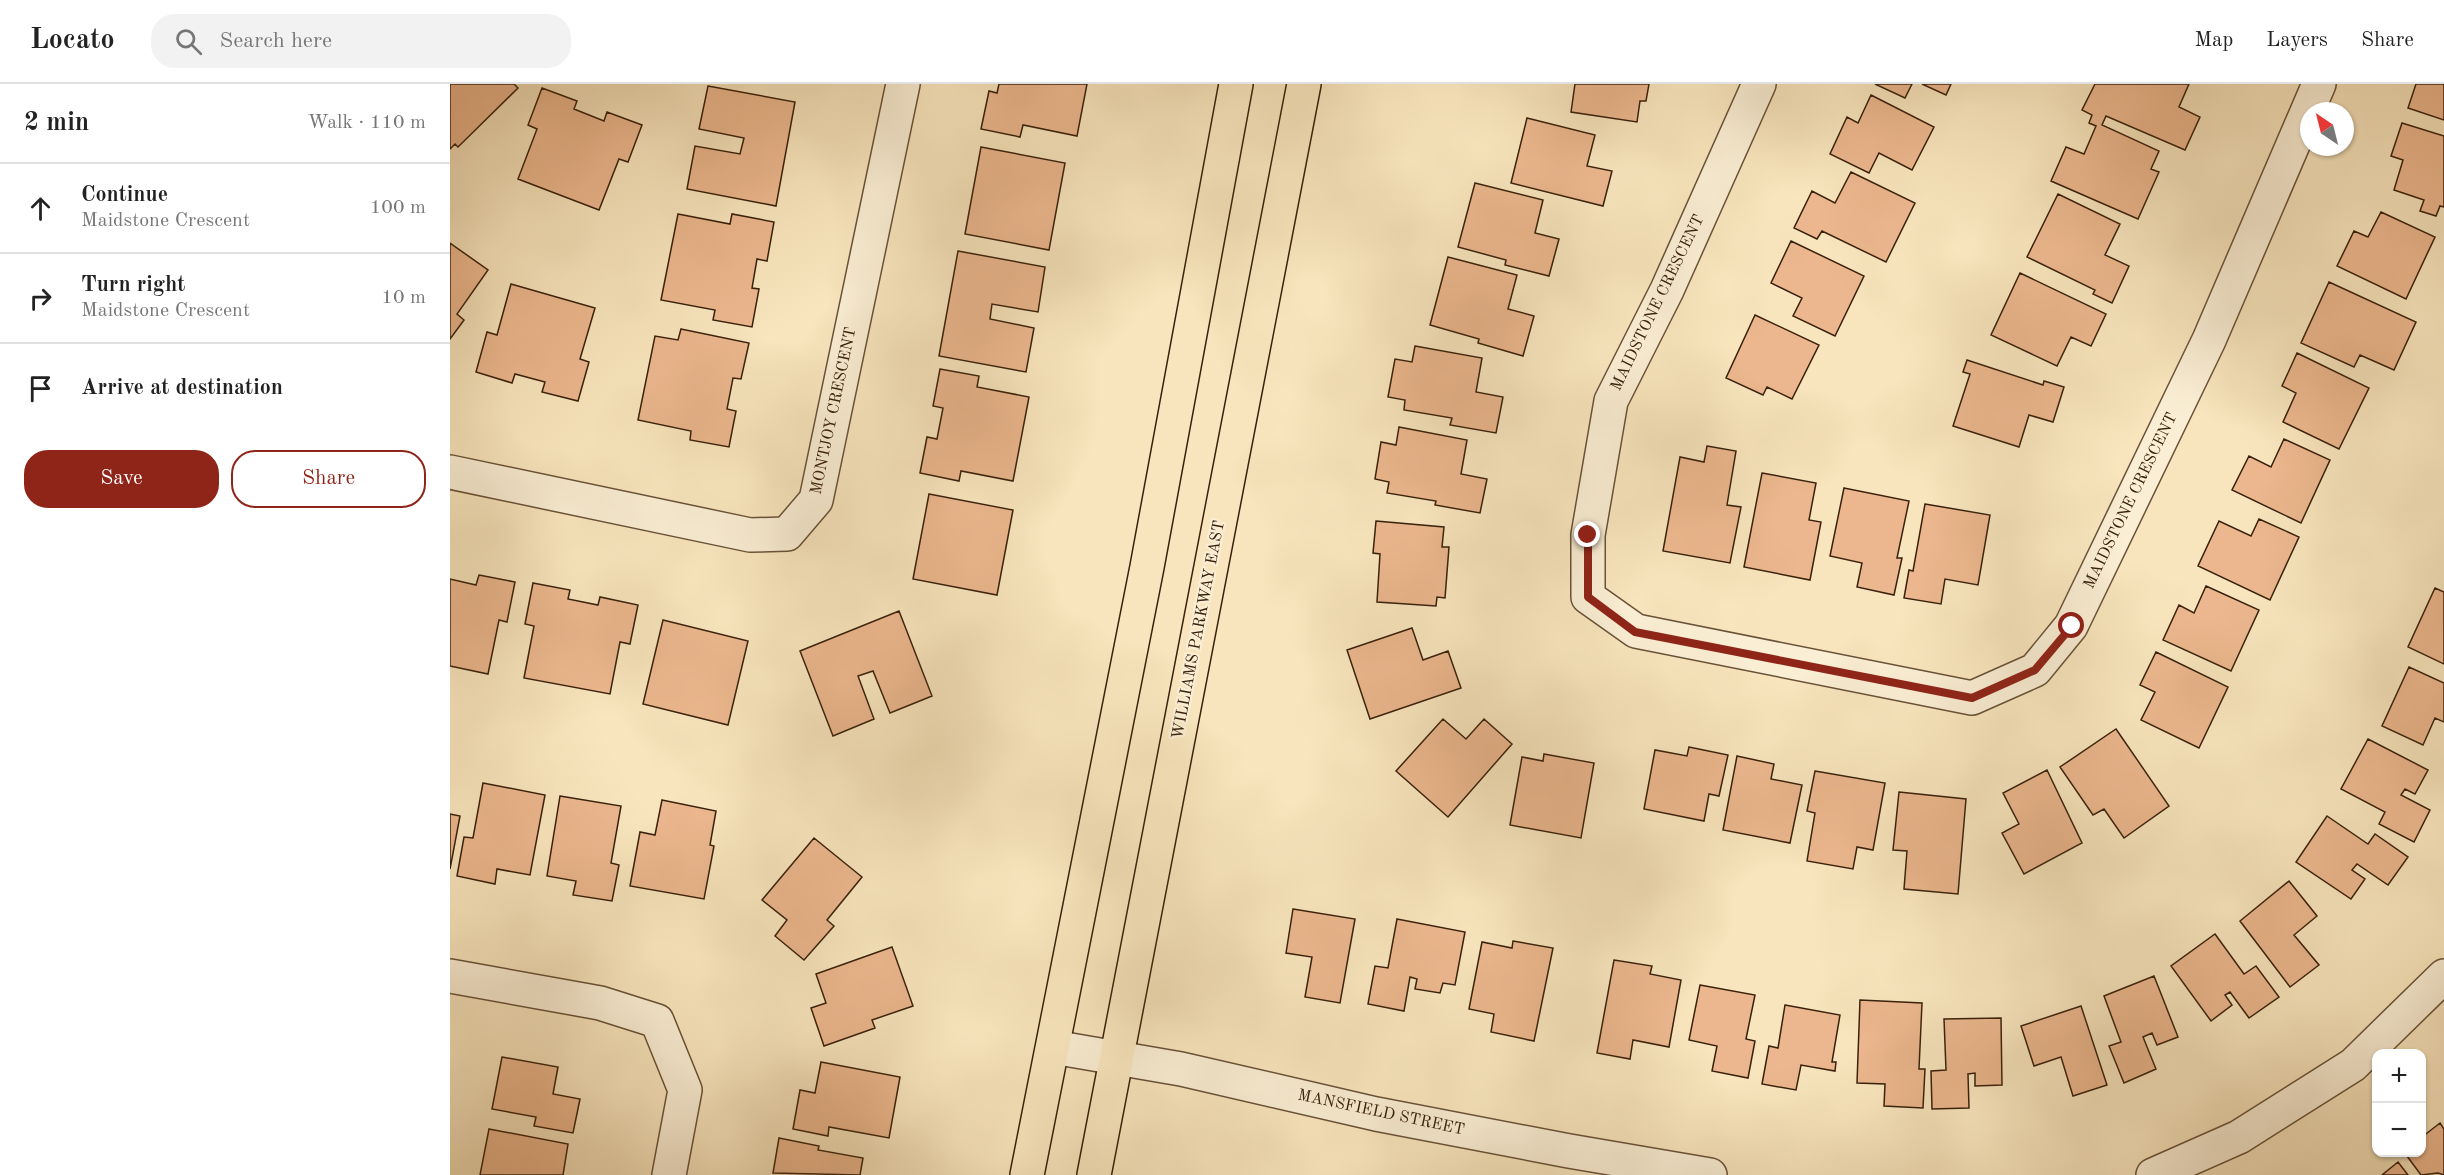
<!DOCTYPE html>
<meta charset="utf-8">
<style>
body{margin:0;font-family:"Old Standard TT",serif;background:#f2f2f2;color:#222}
.controls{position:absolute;right:18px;bottom:18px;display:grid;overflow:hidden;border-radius:12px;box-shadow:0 2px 4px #0004}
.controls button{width:54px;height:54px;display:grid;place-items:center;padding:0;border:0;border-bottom:2px solid #e0e0e0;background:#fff;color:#222;font:30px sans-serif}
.compass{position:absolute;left:1850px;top:18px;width:54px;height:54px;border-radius:50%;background:#fff;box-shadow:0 2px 4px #0004;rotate:325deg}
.stop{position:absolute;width:18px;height:18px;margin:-14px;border:4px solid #8f2418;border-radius:50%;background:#fff}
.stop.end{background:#8f2418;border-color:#fff;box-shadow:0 2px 6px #0008}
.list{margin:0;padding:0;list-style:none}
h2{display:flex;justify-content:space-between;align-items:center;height:78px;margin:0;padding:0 24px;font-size:26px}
h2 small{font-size:20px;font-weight:400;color:#767676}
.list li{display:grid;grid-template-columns:39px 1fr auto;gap:18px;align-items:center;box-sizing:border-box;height:90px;padding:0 24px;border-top:2px solid #e0e0e0}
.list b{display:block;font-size:22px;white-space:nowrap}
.list p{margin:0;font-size:20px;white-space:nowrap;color:#767676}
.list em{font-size:20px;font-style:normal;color:#767676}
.actions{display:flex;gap:12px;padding:18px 24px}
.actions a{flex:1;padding:14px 0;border:2px solid #8f2418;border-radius:24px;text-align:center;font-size:21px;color:#8f2418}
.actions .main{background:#8f2418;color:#fff}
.icon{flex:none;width:33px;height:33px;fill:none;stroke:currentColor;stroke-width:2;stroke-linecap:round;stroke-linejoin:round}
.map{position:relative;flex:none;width:1994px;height:1091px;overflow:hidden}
header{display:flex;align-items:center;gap:36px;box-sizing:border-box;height:84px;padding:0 30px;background:#fff;border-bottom:2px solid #e0e0e0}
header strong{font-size:28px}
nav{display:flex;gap:33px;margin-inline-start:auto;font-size:21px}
.search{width:420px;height:54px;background:#f2f2f2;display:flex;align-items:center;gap:15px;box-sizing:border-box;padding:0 21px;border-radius:24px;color:#767676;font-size:22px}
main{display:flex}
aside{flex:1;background:#fff}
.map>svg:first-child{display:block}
.building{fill:#ecb78e;stroke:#39210c;stroke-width:1.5}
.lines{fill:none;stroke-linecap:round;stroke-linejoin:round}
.minor-casing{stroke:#695238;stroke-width:36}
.major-casing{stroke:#39210c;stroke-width:36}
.minor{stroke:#faeed4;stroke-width:33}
.major{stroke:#f8e5bd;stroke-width:33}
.route{stroke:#8f2418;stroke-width:8}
.labels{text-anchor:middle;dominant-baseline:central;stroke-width:4.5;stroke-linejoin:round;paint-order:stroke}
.street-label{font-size:16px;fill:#39210c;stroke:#faeed4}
</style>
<header>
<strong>Locato</strong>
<div class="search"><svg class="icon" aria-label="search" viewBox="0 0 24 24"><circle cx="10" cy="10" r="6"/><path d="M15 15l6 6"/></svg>Search here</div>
<nav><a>Map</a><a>Layers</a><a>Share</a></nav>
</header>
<main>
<aside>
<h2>2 min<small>Walk · 110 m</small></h2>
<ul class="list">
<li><svg class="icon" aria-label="ahead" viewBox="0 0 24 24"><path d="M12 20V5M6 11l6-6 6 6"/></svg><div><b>Continue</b><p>Maidstone Crescent</p></div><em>100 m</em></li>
<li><svg class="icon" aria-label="right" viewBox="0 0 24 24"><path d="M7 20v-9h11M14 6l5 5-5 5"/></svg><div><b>Turn right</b><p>Maidstone Crescent</p></div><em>10 m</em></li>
<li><svg class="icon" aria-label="arrive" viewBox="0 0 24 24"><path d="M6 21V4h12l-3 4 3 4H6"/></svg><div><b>Arrive at destination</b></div></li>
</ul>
<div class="actions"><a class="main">Save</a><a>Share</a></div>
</aside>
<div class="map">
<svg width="1994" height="1091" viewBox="0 0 1994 1091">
<rect width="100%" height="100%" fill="#f8e5bd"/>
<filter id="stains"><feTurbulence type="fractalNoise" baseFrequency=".00333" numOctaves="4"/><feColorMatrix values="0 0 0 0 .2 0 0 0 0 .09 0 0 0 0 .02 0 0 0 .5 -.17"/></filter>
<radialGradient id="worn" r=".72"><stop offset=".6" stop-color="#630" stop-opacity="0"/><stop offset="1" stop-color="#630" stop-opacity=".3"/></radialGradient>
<path class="building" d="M0 0H64L68 4 8 63 5 60 0 65Z
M549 0H637L627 52 573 41 570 53 531 45 539 7 547 9Z
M1125 0H1199L1196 17H1190L1187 38 1121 28Z
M1425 0H1462L1455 14Z
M1472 0H1501L1496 11Z
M1645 0H1739L1729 23 1750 33 1735 66 1656 32 1652 41 1709 67 1701 85 1709 88 1688 135 1601 97 1616 63 1634 70 1646 42 1639 39 1642 31 1632 26Z
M1966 0H1994V36L1958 24Z
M258 2 345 18 326 122 237 105 245 62 290 70 294 54 249 45Z
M92 4 127 17 124 25 154 37 157 28 192 41 178 78 169 75 149 126 68 95 87 45 78 41Z
M1421 11 1484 43 1462 86 1429 69 1419 89 1380 70 1397 33 1408 39Z
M1077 34 1145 51 1137 82 1162 87 1153 122 1061 99Z
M1952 39 1994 52V123L1990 122 1986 132 1970 127 1974 116 1944 106 1953 76 1941 72Z
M531 63 615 79 599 166 515 150Z
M1401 88 1465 119 1436 178 1372 147 1367 155 1344 144 1362 107 1385 119Z
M1025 99 1093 116 1085 149 1109 155 1099 192 1055 181 1056 176 1008 163Z
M1608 110 1670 140 1655 171 1679 182 1662 219 1643 210 1645 206 1577 173Z
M1931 128 1985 153 1956 215 1887 182 1904 147 1918 153Z
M228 130 280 140 282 130 324 138 317 177 307 175 302 204 309 205 302 243 263 236 265 226 211 216Z
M1341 157 1414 192 1385 252 1343 232 1352 214 1321 199Z
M0 159 38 186 7 230 14 236 0 255Z
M508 167 595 183 588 228 542 220 540 235 584 244 576 288 489 272Z
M998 173 1067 191 1058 225 1084 232 1073 272 1028 259 1029 255 980 241Z
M1570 189 1656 230 1641 262 1621 253 1607 282 1541 251Z
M1879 198 1966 238 1944 286 1910 271 1904 283 1851 259Z
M61 200 145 224 130 275 139 278 128 317 92 308 95 298 65 290 62 299 26 288 37 248 47 251Z
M1305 231 1369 261 1342 315 1317 303 1313 311 1276 294Z
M231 245 299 259 291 295 283 294 277 325 286 327 279 363 240 356 241 347 188 336 205 252 228 256Z
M965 262 1032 274 1026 308 1053 313 1046 349 1000 341 1002 334 954 326 955 316 938 313 945 275 962 278Z
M1847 269 1919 304 1889 365 1833 338 1846 309 1832 302Z
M1517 276 1593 301 1594 297 1614 303 1603 338 1579 331 1569 363 1503 342 1520 290 1513 288Z
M490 285 529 292 527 303 579 313 563 397 511 387 509 397 470 389 477 353 487 355 493 324 483 322Z
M949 343 1017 356 1011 390 1037 395 1030 429 985 421 986 417 937 409 939 398 925 395 931 358 946 361Z
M1834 355 1880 376 1851 439 1782 406 1799 372 1821 383Z
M1257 362 1286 367 1277 421 1291 423 1280 479 1213 467 1230 373 1254 378Z
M1312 389 1366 399 1359 436 1371 438 1360 496 1294 483Z
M1394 404 1459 417 1447 474H1452L1444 511 1407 503 1412 479 1380 472Z
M479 410 563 426 547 511 463 495Z
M1475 420 1540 431 1528 501 1495 495 1491 520 1454 514 1459 486 1463 487Z
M1809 435 1849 453 1820 516 1748 482 1769 437 1801 452Z
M926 437 994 443 992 463H999L995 514 987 513 986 522 927 518 930 470 923 469Z
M29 491 65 498 57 538 49 536 38 590 0 582V495L26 501Z
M83 499 120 506 118 515 148 521 150 513 188 521 180 560 170 558 160 610 74 594 84 542 75 540Z
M1756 502 1809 526 1781 587 1713 556 1729 521 1744 529Z
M1985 504 1994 508V580L1958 563Z
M449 527 482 612 440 629 423 587 408 592 424 635 383 652 350 567Z
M213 536 298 557 278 641 193 620Z
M962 544 973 576 998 567 1011 604 920 635 897 566Z
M1706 568 1778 603 1749 664 1691 636 1705 608 1690 601Z
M1959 583 1994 599V638L1985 634 1973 661 1932 642Z
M993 635 1016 655 1034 635 1062 660 998 733 946 687Z
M1666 645 1719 722 1674 754 1654 725 1643 731 1610 683Z
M1918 655 1978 686 1965 710 1955 705 1951 711 1980 726 1964 758 1929 740 1935 728 1891 705Z
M1239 663 1278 671 1269 712 1259 710 1254 737 1194 725 1205 666 1237 672Z
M1094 670 1144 679 1131 754 1060 741 1072 673 1093 677Z
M1287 672 1324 680 1321 695 1352 701 1340 759 1273 746Z
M1597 686 1632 759 1574 790 1552 749 1569 740 1553 709Z
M1365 687 1435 699 1423 766 1407 763 1403 785 1357 777 1365 729 1357 727Z
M33 699 95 711 80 791 47 785 45 800 7 792 14 753 23 754Z
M1449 708 1516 715 1508 810 1454 805 1457 767 1443 766Z
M110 712 171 722 161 779 169 781 162 817 123 811 126 797 97 792Z
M212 716 266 727 260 761 264 762 254 815 180 802 190 748 205 751Z
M0 730 10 732 0 785Z
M1877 732 1918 760 1925 750 1958 773 1938 801 1907 780 1902 786 1915 795 1901 815 1846 778Z
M364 754 412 793 377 836 384 842 354 876 325 852 337 836 312 816Z
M1839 797 1867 832 1844 851 1869 881 1840 903 1790 837Z
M843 825 905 835 890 919 855 913 862 873 836 869Z
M947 835 1015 848 1005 901 993 899 990 909 965 905 967 895 960 893 954 927 918 920 925 882 938 884Z
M1765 850 1794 890 1806 882 1829 913 1799 934 1780 908 1775 911 1782 921 1761 937 1721 882Z
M1063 857 1103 864 1084 957 1041 948 1044 930 1019 925 1032 858 1062 864Z
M442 863 463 922 422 936 425 944 374 962 361 924 376 919 366 890Z
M1164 876 1202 882 1200 890 1231 896 1219 963 1183 956 1180 975 1147 969Z
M1704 892 1728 953 1707 961 1702 949 1693 953 1706 985 1674 999 1659 962 1671 958 1654 912Z
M1250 901 1305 911 1296 955 1305 957 1298 994 1262 987 1267 962 1239 956Z
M1410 916 1472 919 1469 985H1475L1473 1024 1434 1022 1435 1000 1407 999Z
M1335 921 1390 931 1382 978H1386L1385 987 1351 981 1346 1006 1312 1000 1319 962 1328 964Z
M1631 922 1657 1001 1623 1012 1611 973 1584 982 1571 942Z
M1551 934 1552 1001 1525 1002V989L1518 990 1519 1024 1482 1025 1481 987 1496 986 1494 935Z
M52 973 108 983 103 1010 130 1015 123 1049 84 1042 86 1033 42 1025Z
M371 978 450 993 439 1054 379 1043 378 1052 343 1045 350 1006 365 1009Z
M1990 1039 1994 1045V1091L1988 1089 1971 1091 1954 1068H1972V1053Z
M39 1045 118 1060 113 1091H30Z
M329 1054 369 1062 368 1066 413 1074 410 1091 323 1089Z
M1948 1078 1958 1091H1932Z"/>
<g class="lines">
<defs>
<path id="minor" d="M1309 0 1217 206 1161 317 1138 451V513L1186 547 1522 614 1585 586 1621 542 1759 256 1869 0
M0 388 300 451 337 450 366 416 453 0
M0 892 150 919 207 937 235 1006 219 1091
M603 963 731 985 926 1030 1119 1067 1260 1091
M1703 1091 1789 1053 1903 981 1994 892"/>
<path id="major" d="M577 1091 697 483 786 0
M644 1091 854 0"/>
</defs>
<use href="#minor" class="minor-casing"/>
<use href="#major" class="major-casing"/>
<use href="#minor" class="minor"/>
<use href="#major" class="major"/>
</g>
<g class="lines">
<path class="route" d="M1138 451V513L1185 548 1522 614 1585 586 1622 542"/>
</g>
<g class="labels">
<g class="street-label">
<text transform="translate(1208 219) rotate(-64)">MAIDSTONE CRESCENT</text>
<text transform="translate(384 327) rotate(-78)">MONTJOY CRESCENT</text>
<text transform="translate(1681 417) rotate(-64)">MAIDSTONE CRESCENT</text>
<text transform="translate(749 546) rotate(-79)">WILLIAMS PARKWAY EAST</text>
<text transform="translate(931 1029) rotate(12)">MANSFIELD STREET</text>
</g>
</g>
<rect width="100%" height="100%" filter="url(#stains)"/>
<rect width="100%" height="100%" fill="url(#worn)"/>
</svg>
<div class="controls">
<button>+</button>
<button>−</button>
</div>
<svg class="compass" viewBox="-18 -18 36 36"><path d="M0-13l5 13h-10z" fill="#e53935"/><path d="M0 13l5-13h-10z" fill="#767676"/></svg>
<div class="stop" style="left:1622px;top:542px"></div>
<div class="stop end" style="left:1138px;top:451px"></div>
</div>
</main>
